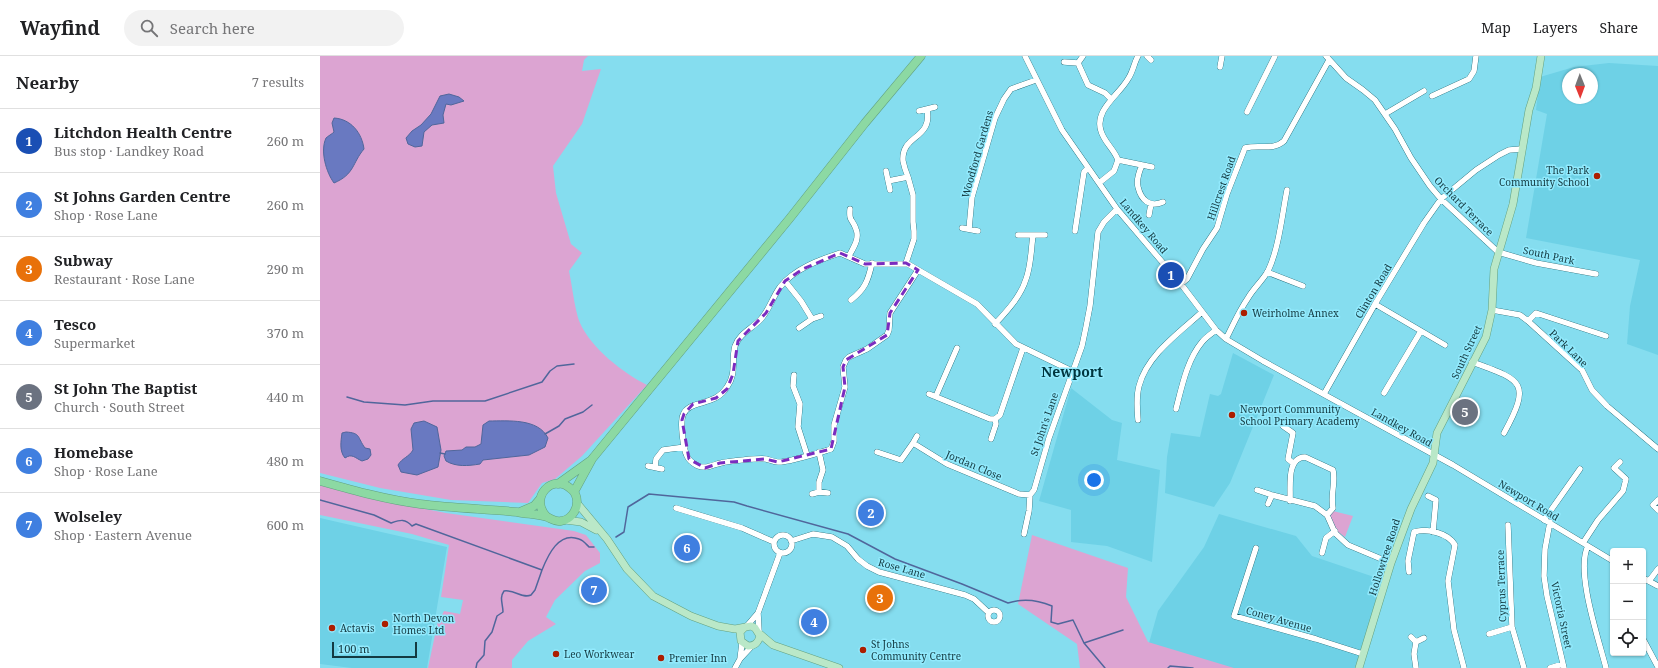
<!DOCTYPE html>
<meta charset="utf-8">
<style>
body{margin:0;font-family:"Noto Serif",serif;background:#f2f2f2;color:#202124}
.controls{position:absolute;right:12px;bottom:12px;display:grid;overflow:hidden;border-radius:4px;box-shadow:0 1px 3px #0004}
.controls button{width:36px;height:36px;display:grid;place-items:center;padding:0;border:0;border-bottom:1px solid #e0e0e0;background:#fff;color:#202124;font:20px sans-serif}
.compass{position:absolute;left:1242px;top:12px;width:36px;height:36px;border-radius:50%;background:#fff;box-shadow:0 1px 3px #0004;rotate:179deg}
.scale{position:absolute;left:12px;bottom:10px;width:85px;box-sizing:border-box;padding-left:4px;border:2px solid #143a41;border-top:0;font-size:11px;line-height:14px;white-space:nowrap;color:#143a41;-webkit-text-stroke:3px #92eafd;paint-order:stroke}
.you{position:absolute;left:774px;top:424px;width:14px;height:14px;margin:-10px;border:3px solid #fff;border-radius:50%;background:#1a73e8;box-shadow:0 0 0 6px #1a73e833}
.badge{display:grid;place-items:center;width:26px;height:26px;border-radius:50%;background:#d93025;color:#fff;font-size:13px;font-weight:700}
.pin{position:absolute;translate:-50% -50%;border:2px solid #fff;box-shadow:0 1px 4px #0006}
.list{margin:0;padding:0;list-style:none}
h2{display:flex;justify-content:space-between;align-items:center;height:52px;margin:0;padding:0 16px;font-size:17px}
h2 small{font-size:13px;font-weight:400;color:#757577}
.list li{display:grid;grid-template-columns:26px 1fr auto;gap:12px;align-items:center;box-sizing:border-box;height:64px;padding:0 16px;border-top:1px solid #e0e0e0}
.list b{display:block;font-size:15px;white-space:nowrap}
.list p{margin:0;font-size:13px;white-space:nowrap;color:#757577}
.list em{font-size:13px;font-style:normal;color:#757577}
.icon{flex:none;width:22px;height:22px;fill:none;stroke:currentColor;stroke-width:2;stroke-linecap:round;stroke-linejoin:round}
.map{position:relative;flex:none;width:1338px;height:612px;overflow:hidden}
header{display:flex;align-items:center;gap:24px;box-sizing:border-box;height:56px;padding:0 20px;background:#fff;border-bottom:1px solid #e0e0e0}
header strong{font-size:19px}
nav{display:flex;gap:22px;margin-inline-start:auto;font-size:14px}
.search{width:280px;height:36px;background:#f2f2f2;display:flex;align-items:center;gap:10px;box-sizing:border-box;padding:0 14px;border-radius:22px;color:#757577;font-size:15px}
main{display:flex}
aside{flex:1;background:#fff}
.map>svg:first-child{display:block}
.built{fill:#6ed1e6;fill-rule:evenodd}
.green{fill:#dca4d2}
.water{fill:#6979c1;stroke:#50669b}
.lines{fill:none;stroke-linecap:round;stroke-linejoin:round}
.stream{stroke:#50669b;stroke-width:1.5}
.minor-casing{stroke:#075663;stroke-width:6}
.major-casing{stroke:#62a181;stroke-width:8}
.highway-casing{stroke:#62a181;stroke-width:9}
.minor{stroke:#fff;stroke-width:5.5}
.major{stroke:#bae8c8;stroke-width:7}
.highway{stroke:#8cd9a3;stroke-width:8}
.marked{fill:none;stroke:#7b2cbf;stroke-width:3;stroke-dasharray:8 5;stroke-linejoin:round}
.poi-dot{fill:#ac1e00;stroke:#92eafd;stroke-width:1.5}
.labels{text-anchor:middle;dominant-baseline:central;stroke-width:3;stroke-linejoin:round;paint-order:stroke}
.street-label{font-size:10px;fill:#143a41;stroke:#92eafd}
.poi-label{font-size:10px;fill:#143a41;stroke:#92eafd;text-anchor:start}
.district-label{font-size:14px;font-weight:bold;fill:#00353e;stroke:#92eafd}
</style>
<header>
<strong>Wayfind</strong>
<div class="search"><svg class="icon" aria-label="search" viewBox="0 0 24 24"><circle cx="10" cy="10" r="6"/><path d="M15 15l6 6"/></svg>Search here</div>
<nav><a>Map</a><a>Layers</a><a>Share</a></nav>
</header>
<main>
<aside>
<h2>Nearby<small>7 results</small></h2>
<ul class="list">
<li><span class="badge" style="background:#1a4fb4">1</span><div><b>Litchdon Health Centre</b><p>Bus stop · Landkey Road</p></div><em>260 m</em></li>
<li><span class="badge" style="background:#3f7fe0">2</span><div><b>St Johns Garden Centre</b><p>Shop · Rose Lane</p></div><em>260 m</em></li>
<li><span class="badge" style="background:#e8710a">3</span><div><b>Subway</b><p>Restaurant · Rose Lane</p></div><em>290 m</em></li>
<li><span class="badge" style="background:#3f7fe0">4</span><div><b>Tesco</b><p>Supermarket</p></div><em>370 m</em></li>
<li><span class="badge" style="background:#6b7280">5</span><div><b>St John The Baptist</b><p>Church · South Street</p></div><em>440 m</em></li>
<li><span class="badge" style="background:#3f7fe0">6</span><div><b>Homebase</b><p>Shop · Rose Lane</p></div><em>480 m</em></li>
<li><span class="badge" style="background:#3f7fe0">7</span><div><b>Wolseley</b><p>Shop · Eastern Avenue</p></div><em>600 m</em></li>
</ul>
</aside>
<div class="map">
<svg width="1338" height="612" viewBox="0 0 1338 612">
<rect width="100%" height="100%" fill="#85ddef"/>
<path class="built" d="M1289 7 1338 10V299L1307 288 1310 250 1320 204 1206 182 1227 58 1216 54 1220 21 1254 11ZM1248 18H1272V42H1248Z
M913 297 954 319 910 427 894 451 845 437 847 401 851 377 880 381 890 338 898 340 901 338Z
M751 332 792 364 802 367 797 404 840 414 832 506 787 490 751 486V454L719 445Z
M899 458 976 480 992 500 1060 523 1051 575 1039 612H822L838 555 884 491Z
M0 462 127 491 107 612H32L0 608Z"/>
<path class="green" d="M0 0H268L264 4 262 15 281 13 262 68 233 110 236 137 251 188 262 197 249 215C252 229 255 255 260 267 271 292 303 317 327 329L262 400 235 423 222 427 208 447 131 444 60 432 0 417Z
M0 427 85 449 126 457 254 475 266 479 280 497V507L265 515 235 544 226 561 236 568 208 585 192 604V612H108L119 560 122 559 124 555 140 558 143 544 121 541 129 489 92 478 0 459Z
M1013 455 1033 460 1025 481 1017 475 1010 460Z
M712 479 808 512 806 541 828 586 914 612H760L757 588 698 548Z"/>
<path class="water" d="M129 38 139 41 144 45 131 49 126 48 123 59 124 67 112 69 104 76 102 90 95 91 88 88 86 82 92 75 101 69 111 58 120 40Z
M14 62C31 63 42 77 44 93 32 107 35 118 14 127 6 116 0 95 6 82 8 80 12 78 14 76L12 67Z
M104 365 117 371 121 394 118 411 97 419 81 416 78 409C82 402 89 401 93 394L91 373 94 367Z
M169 365C188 365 218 362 228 382L225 391 209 399 163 404 160 408C148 410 136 411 126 405L124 400 126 395 142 394 146 391H155L161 388 163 369Z
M26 376C41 377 37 381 45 392L50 393 51 399 48 403 42 405C35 402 32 397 25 402 19 395 21 385 22 377Z"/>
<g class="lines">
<path class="stream" d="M27 341 44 346 85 349 113 345H165L222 326 230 315 237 310 254 308
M225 378 239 370 245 363 263 356 272 349
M120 397 125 398
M0 444 54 459 71 467C80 464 85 462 92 470L96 468 222 514C228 499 239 475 259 483 263 484 266 488 269 491H274
M296 481 304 476 308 451 329 438 414 446 427 450 528 478 575 503 642 528 688 547C703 542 718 544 732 550L731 566 738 568 753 564 764 587 785 612
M764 587 803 574
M156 612 157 607 164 599 165 585 172 576 177 560 183 556C183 548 179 542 184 535 194 533 202 543 211 539L215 534 222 514
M848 612 850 610 873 612"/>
<defs>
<path id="minor" d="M705 0 742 74 797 153 861 228 896 274 906 283 943 305 1133 409 1293 505
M763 0 758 7 768 29 785 37 791 43
M827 0 831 4
M1006 0 1026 22 1043 34 1055 44 1075 73 1091 102 1110 130 1121 143 1178 196 1216 207 1276 218
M744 6 758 7
M900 11 902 0
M1112 40 1149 23 1154 15 1156 0
M599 55 615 51
M927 56 955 0
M1065 58 1104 35
M798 104 832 111
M822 109C819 116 816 124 818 131 821 144 830 152 843 146
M566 115 570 134
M568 125 588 121C586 116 584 110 583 105 581 78 613 84 607 53
M779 127 794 115 798 104C794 93 784 86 781 75 774 54 799 39 808 23 813 16 814 7 818 0
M829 159 831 148
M642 172 658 175
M649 173 652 141 675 62 684 43 691 33 716 24
M755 175 764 116 768 112
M698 179H725
M529 200C533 192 540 183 536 173 532 162 529 166 530 153
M586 207 594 183V175L593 166V139L588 121
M598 214 570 257 569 274 567 279 547 293 529 301 526 304 523 311 525 331 514 369V385L511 393C498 397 470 406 458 406 454 406 450 404 446 403 438 402 409 405 401 407 392 409 387 413 378 410 374 408 369 405 367 400 363 392 360 366 363 359 369 343 395 351 407 331 417 317 411 305 415 290 419 278 431 273 440 264 449 255 452 242 460 231 474 213 499 204 520 197L545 208H588L657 248 696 288 752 315
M947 216 983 230
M465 225 481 245 492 263
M861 228 867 223 883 193 897 172 907 138 925 92C939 88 953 95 964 85L1009 4
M531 244C545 233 548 225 552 207
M1055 248 1125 289
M1172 254 1200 259 1208 265 1262 314 1272 334 1287 350 1338 393
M1208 265 1216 257 1286 280
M675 268C687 255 701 240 706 223 711 210 711 194 713 179
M479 272 492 263 501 260
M906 283C913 269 919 255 928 242 933 233 943 224 948 215 959 192 962 159 967 134
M1152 306C1202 324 1212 326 1184 377
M474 319 473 330 480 348 478 371 487 399
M1064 337 1101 275
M609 338 670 363H675
M1004 338 1055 248 1104 167 1121 143 1156 114 1179 99 1189 94 1202 93
M616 340 637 292
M856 353C862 330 867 304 882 286 886 281 891 278 896 274
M818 364C817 353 816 341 819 330 827 299 859 277 882 256
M963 370 973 377 968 403 973 407
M671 383 676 368 675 363 680 359 703 292
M593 387 597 380
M499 396 503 414 499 426V436
M557 396 581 404 593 387 627 408 699 438 710 439
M328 410 342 413
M335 411 336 403 343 394 365 391
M937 434 952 439
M492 438 499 436 508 437
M1108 440 1116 444 1113 476
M1338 444 1333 449 1338 454
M970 445C971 430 966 402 985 401L1013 414C1016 427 1010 439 1013 452L1007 459
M948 448 952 439 995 450 1007 459 1015 477 1028 489 1071 507
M356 452 422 472 454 486
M1224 464 1260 413
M1230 466 1225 493 1224 520 1227 540 1244 612
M1188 469 1192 571 1204 612
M704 478 709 455 710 439 714 434 729 382 762 290 766 271 770 250 778 176 784 166 797 153
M454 488a9 9 0 1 1 18 0a9 9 0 1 1-18 0Z
M471 485 493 478 512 481 527 490 538 503 547 510 559 516 645 539 654 543 669 557
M1263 487 1278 464 1303 435 1306 423 1294 412 1300 406
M1268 490C1255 515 1279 584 1286 612
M936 492 914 560 996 583 1043 598
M1002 497 1006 482 1015 475
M1089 516 1088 505 1094 476C1107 472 1128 477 1135 489L1128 525 1134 574 1144 612
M1323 522 1338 530
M1329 525 1338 513
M668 560a6 6 0 1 1 12 0a6 6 0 1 1-12 0Z
M426 571 438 557
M439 575 438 557 460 497
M1169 578 1192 571
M1091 581 1096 586 1104 582
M1323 583 1338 611
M420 603 422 587
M415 612 420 603 432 590
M1096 612 1094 598 1096 586
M1230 612 1243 608"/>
<path id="major" d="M257 447 287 483 307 513 333 540 371 560 398 570 415 573 431 570 435 572 440 580C438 587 435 590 428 590L421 585 420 576 424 572
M245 464 261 466 276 474
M440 578 453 589 519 612
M1039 612 1071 507 1091 453 1113 407 1117 377 1166 281 1172 254 1174 213 1193 148 1209 54 1216 32 1221 0"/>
<path id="highway" d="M0 425C32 434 67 444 100 448 132 452 165 453 197 456 206 458 218 458 227 461 232 463 235 466 241 465 250 464 257 455 257 446 257 441 255 436 251 433 233 416 208 442 227 461
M238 428 270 405
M254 436 272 403 470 162 545 67 601 0
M200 456 214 450 220 443"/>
</defs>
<use href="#minor" class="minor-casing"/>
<use href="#major" class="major-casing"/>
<use href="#highway" class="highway-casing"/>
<use href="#minor" class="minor"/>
<use href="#major" class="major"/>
<use href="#highway" class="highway"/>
</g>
<path class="marked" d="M520 197 545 208 586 207 598 214 570 257 567 279 526 304 523 311 525 331 511 393 458 406 445 403 400 407 385 412 369 403 362 364 364 358 373 348 396 342 407 333 413 318 418 285 446 257 465 225 483 213Z"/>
<g class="poi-dot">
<circle cx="1277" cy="120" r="4"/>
<circle cx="924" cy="257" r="4"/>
<circle cx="912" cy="359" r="4"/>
<circle cx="65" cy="568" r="4"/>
<circle cx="12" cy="572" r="4"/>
<circle cx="543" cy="594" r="4"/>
<circle cx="236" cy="598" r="4"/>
<circle cx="341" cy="602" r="4"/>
</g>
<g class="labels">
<g class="street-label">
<text transform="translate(657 98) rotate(-74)">Woodford Gardens</text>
<text transform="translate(901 132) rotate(-71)">Hillcrest Road</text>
<text transform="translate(1144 150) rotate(45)">Orchard Terrace</text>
<text transform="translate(824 170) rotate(50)">Landkey Road</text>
<text transform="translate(1229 199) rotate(12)">South Park</text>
<text transform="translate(1053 235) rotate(-59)">Clinton Road</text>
<text transform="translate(1249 292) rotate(44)">Park Lane</text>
<text transform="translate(1146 296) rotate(-65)">South Street</text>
<text transform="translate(724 368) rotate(-71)">St John's Lane</text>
<text transform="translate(1082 371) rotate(29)">Landkey Road</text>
<text transform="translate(654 409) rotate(23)">Jordan Close</text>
<text transform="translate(1209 444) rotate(31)">Newport Road</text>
<text transform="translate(1064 501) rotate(-72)">Hollowtree Road</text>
<text transform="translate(582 512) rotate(16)">Rose Lane</text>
<text transform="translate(1181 530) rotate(-92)">Cyprus Terrace</text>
<text transform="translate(1242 559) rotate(78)">Victoria Street</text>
<text transform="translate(959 563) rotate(16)">Coney Avenue</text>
</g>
<g class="poi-label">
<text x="1269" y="114" text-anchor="end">The Park<tspan x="1269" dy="12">Community School</tspan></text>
<text x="932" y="257">Weirholme Annex</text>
<text x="920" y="353">Newport Community<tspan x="920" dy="12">School Primary Academy</tspan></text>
<text x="73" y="562">North Devon<tspan x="73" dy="12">Homes Ltd</tspan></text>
<text x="20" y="572">Actavis</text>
<text x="551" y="588">St Johns<tspan x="551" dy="12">Community Centre</tspan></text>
<text x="244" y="598">Leo Workwear</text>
<text x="349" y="602">Premier Inn</text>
</g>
<g class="district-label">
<text x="752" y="315">Newport</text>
</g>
</g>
</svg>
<div class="controls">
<button>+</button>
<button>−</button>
<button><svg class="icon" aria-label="locate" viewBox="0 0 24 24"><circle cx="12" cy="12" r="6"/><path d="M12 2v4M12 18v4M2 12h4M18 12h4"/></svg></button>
</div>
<svg class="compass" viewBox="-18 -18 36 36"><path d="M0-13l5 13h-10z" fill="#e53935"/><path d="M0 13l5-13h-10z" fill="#757577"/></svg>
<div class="scale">100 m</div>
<div class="you"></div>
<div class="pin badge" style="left:851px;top:219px;background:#1a4fb4">1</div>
<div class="pin badge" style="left:551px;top:457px;background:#3f7fe0">2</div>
<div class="pin badge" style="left:560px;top:542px;background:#e8710a">3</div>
<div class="pin badge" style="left:494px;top:566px;background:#3f7fe0">4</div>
<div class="pin badge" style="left:1145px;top:356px;background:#6b7280">5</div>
<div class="pin badge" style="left:367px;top:492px;background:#3f7fe0">6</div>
<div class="pin badge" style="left:274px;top:534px;background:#3f7fe0">7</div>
</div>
</main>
